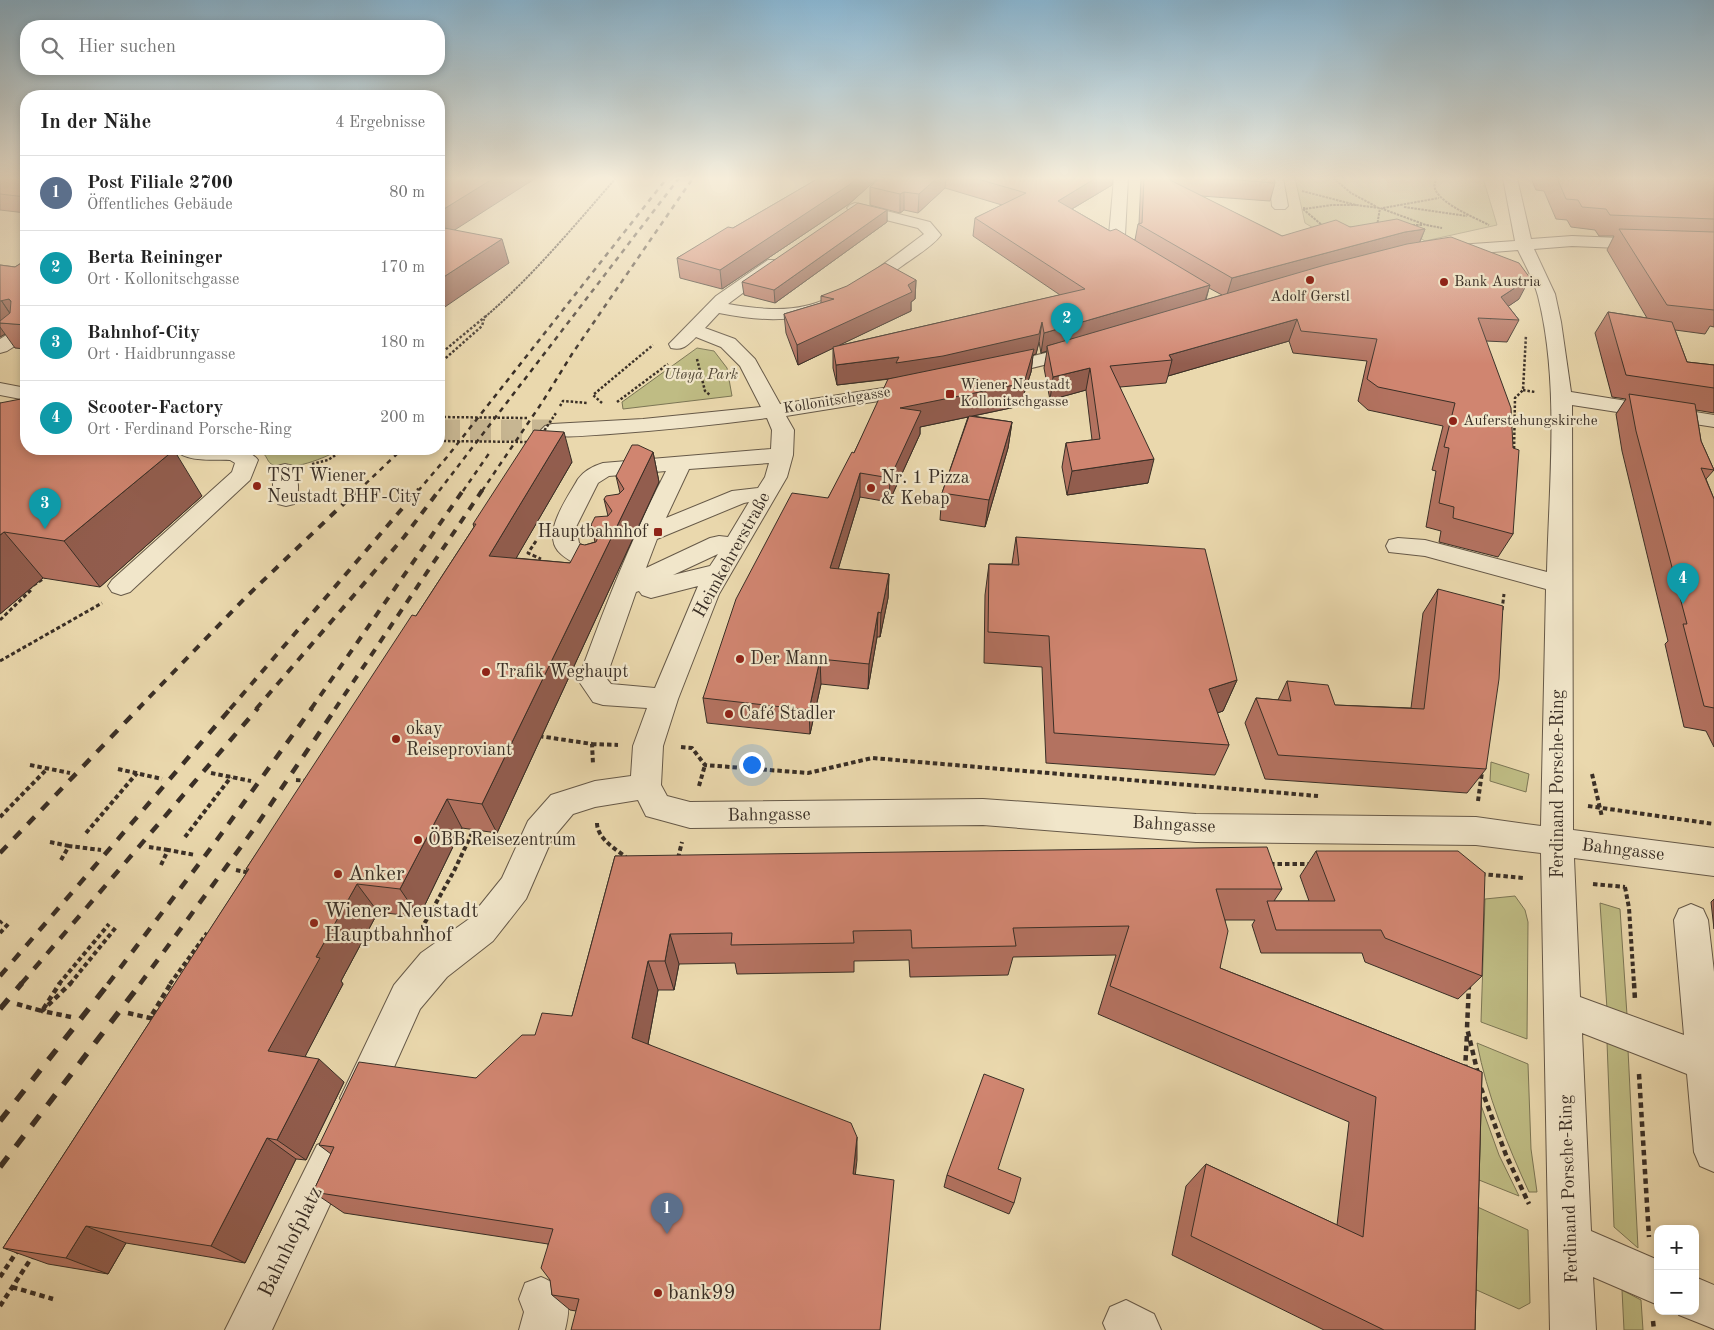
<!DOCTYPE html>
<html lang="de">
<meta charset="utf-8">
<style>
body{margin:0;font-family:"Old Standard TT",serif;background:#f2f2f2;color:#222}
.controls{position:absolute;right:15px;bottom:15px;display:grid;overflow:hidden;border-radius:10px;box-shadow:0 2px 8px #0003}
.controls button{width:45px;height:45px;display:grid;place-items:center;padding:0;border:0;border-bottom:1px solid #e0e0e0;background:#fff;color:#222;font:25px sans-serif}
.you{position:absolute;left:751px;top:764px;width:18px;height:18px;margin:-12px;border:4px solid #fff;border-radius:50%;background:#1a73e8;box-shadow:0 0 0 8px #1a73e833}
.badge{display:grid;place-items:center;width:32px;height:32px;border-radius:50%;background:#0f766e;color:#fff;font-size:16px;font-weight:700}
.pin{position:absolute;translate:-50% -41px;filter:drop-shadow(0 1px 2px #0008)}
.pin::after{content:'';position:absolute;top:26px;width:18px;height:15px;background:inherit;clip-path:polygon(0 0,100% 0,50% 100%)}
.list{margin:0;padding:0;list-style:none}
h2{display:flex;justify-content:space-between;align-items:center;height:65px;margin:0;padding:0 20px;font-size:21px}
h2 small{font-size:16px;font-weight:400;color:#767676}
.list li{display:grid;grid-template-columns:32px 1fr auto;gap:15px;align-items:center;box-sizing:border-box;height:75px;padding:0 20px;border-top:1px solid #e0e0e0}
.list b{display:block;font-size:19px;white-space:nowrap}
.list p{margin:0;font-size:16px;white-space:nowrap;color:#767676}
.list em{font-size:16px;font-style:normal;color:#767676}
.icon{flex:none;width:28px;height:28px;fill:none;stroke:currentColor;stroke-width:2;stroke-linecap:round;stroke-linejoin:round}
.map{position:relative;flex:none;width:1714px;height:1330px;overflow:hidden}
.search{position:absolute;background:#fff;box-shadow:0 2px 8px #0003;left:20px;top:20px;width:425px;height:55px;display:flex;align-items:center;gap:12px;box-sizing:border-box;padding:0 18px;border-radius:20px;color:#767676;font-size:19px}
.panel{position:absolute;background:#fff;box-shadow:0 2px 8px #0003;left:20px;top:90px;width:425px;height:365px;border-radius:20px}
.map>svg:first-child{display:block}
.green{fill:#bfbc84;stroke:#7c7655}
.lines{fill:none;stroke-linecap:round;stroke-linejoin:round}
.minor-tunnel{stroke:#c7b692;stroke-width:21;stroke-dasharray:21 10;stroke-linecap:butt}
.minor-casing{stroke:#665948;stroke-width:2}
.path-far4{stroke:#3a2f26;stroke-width:2;stroke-dasharray:2.5 1;stroke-linecap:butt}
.path-far3{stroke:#3a2f26;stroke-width:2.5;stroke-dasharray:2.5 2;stroke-linecap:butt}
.path-far2{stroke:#3a2f26;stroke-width:3;stroke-dasharray:4 2.5;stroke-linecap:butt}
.path-far1{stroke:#3a2f26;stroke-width:4;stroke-dasharray:4.5 3;stroke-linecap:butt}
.path{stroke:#3a2f26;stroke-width:4.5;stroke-dasharray:5.5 4;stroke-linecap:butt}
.minor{fill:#f1e6ca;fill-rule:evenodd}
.rail-far3{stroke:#3a2f26;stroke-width:2.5;stroke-dasharray:5 5;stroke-linecap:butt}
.rail-far2{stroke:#3a2f26;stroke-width:4;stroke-dasharray:8 8;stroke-linecap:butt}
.rail-far1{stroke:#3a2f26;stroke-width:4.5;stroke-dasharray:10 10;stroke-linecap:butt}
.rail{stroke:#3a2f26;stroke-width:5.5;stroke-dasharray:13 13;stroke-linecap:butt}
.path-bridge{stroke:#3a2f26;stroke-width:2.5;stroke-dasharray:2.5 2;stroke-linecap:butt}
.wall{fill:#b37260;stroke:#3a2f26;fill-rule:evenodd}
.shaded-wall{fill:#925d4e;stroke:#3a2f26}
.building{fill:#d08570;stroke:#3a2f26}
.poi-dot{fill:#8f2418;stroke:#f1e6ca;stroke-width:2}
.labels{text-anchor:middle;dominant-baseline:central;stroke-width:4.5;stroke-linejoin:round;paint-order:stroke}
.far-poi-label{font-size:15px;fill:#3a2f26;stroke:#f1e6ca;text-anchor:start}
.far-park-label{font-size:15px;font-style:italic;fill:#554b39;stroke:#f1e6ca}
.far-street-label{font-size:15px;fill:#3a2f26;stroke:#f1e6ca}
.poi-label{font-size:18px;fill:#3a2f26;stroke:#f1e6ca;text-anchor:start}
.street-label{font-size:18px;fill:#3a2f26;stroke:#f1e6ca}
.near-poi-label{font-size:21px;fill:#3a2f26;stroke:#f1e6ca;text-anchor:start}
.near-street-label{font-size:21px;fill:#3a2f26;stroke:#f1e6ca}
</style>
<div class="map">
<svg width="1714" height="1330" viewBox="0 0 1714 1330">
<rect width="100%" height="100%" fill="#ead8ad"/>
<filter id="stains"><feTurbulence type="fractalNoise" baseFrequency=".004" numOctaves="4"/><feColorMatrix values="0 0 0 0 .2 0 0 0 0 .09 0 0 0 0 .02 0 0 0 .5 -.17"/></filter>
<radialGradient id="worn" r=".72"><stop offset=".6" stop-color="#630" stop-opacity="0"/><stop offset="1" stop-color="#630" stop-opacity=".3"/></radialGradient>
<path class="green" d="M1295 178H1483L1497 225 1425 241 1412 233 1330 238 1305 223Z
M697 348 714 351 727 368 732 396 623 409 622 402Z
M252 449H341C325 458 291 472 273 465 267 462 268 458 263 453 261 451 255 450 252 449Z
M1491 762 1529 774 1526 792 1490 781Z
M1515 896 1525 910 1528 922 1527 1039 1481 1022 1485 899Z
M1600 903 1620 909 1627 1015 1607 1009Z
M1607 1042 1628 1050 1638 1248 1614 1227Z
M1477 1043 1528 1064 1531 1149 1537 1192H1529C1507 1144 1487 1095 1477 1043Z
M1473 1083 1499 1155 1519 1196 1474 1178Z
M1471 1204 1528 1230 1530 1303 1519 1309 1470 1287Z
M1622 1290 1641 1300 1643 1330H1624Z"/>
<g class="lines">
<path class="minor-tunnel" d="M439 430H552"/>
<defs>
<path id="minor" d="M1114 178H1128L1125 235C1129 246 1140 247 1146 256L1144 259C1128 263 1113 249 1109 235Z
M1269 178H1283L1288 206 1285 209H1275L1272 206Z
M1503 178H1517L1531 239 1572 236 1714 242V252L1572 246 1534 249 1555 294 1561 322 1571 392 1714 415V427L1572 405 1573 830 1714 848V876L1574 858 1580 997 1684 1035 1674 920 1679 909 1691 904 1703 909 1708 920 1714 972V1172L1700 1166 1694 1152 1687 1074 1582 1033 1591 1231 1658 1260V1305L1593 1277 1596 1330H1550L1541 853 1476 845 1196 842 983 825 690 828 646 816 638 800 595 807 573 814 552 839 526 899 493 941 447 977 420 1009 374 1112 360 1118 346 1112 340 1098 394 985 421 953 469 919 502 878 528 821 551 795 595 781 631 776 633 746 647 708 603 705 593 702 578 680C604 609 631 539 666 471L609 476 598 483 576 527 579 543 602 560 605 566 602 572C589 575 583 571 574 563 569 560 562 556 558 551 542 532 568 497 578 479 584 471 593 466 603 463L771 449 772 430 767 418C714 425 662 430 610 434 589 435 564 439 545 434L541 430 545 426 552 424 643 419 761 407 740 366 721 347 696 337C688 345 683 351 671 348L669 344 716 296 768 260H780L782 264 728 304C753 308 780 312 805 306 844 298 891 258 924 234L918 228 850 211 847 208 850 205 855 203 930 222 941 235C932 247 914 257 902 266 836 314 800 329 719 313L705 328 735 339 755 359 780 404 916 383 923 385 926 389 923 393 916 395 786 416 794 430 793 455 787 477 719 594 678 699 663 746 661 785 667 796 690 802 983 799 1196 814 1476 817 1541 826 1546 589 1425 556 1389 552 1386 546 1389 540 1398 538 1425 540 1547 572C1549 483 1560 383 1538 296 1534 280 1525 265 1518 250L1444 256 1438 254 1436 251 1438 248 1444 246 1515 241ZM769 463 765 477 758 488 732 491 666 518 689 469ZM749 502 728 537 719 536 710 538 646 568 657 539 744 503ZM718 554 710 566 673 575ZM698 586 655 688 611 684 606 678 636 592 639 591 642 595 651 598Z
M26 326V339L7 351 0 353V339L19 327Z
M1082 344 1089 346 1092 350 1089 354 995 377 988 375 985 371 988 367Z
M0 383 26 388V400L0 395Z
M175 449C195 448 246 443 258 460L250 480 130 592 121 595 112 592 108 586 112 580 232 472 235 463 230 460C215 459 185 463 175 449Z
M285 464 293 466C299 475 300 496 294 504L286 506 278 504C272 496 271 475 277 466Z
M331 1139 345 1145 351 1159 272 1330H225L317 1145Z
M541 1277C570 1289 572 1301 565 1330H519L524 1312 519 1299 525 1283Z
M1695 1277 1714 1285V1329L1679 1315 1678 1311H1695Z
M1126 1300 1154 1314 1161 1330H1106L1103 1323 1110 1307Z"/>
</defs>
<use href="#minor" class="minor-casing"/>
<path class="path-far4" d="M1333 178 1351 193 1377 207
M1438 178C1420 196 1476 218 1489 225
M1302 191 1356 205 1380 208 1426 225 1442 228
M1304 207V209L1332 205H1356
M1404 207 1467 216
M1383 208 1439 198
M1303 209 1323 226
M1409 225H1423
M1377 226 1380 208
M485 317C533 276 574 226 616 178"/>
<path class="path-far3" d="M439 355 486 316
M697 359 705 391 710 395
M439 364 482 326 484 319
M1523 390 1535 392
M617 402 668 364
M602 403 593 395 653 345
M560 406 563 401 588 403
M439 417 528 418
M439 441 528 442
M1514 453 1515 398 1523 390 1526 335
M312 464 328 460 345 449"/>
<path class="path-far2" d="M536 541 528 553 541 559
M28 589 47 576
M1502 610 1504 594
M0 620 32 589
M0 661 102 603"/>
<path class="path-far1" d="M539 736 592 744 593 764
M592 744 618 745
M681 747 692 748 705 765 808 773 872 758 1318 796
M30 765 70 773
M118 769 162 779
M211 773 251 781
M1592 774 1602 817
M296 780 308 781
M699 786 705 765
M1478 801 1482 772
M1588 806 1714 824
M0 817 47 769
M597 823C597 838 615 849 626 857
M86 833 137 773
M185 837 231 777
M50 842 69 846
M149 847 168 850
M678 858 682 842
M61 860 69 846 101 850
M1270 864H1311
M161 865 168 850 195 855
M236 870 250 873
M1481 874 1524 878
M1593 884 1625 887
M1625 887 1629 908 1634 984
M0 923 2 921
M424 930 423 926 454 871 475 827
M0 933 10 922
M59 984 109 924
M70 984 117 926
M170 984 207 933"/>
<path class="path" d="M1634 983 1635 1000
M1469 984 1467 1028 1478 1074
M17 1004 42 1011 60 983
M128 1013 150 1018
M71 1017 42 1011 71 983
M155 1019 150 1018 171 983
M1465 1070 1467 1034
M1639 1074 1649 1237
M1481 1088 1506 1155 1529 1204
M0 1277 18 1250
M12 1287 53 1299
M0 1306 34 1254
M1653 1321 1654 1330"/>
<use href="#minor" class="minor"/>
<path class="rail-far3" d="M358 491 399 452
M418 491 447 457 667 178
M439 491 679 178
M463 491 490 452
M482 491 543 401 572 354 693 178"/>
<path class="rail-far2" d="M138 709 246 597 359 489
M230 709 419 489
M256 709 404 537 440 489
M311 709 464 489
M335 709 483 489"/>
<path class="rail-far1" d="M0 853 139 708
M0 976 231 708
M21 984 258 708
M108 984 214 844 312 708
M140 984 254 829 336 708"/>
<path class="rail" d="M0 1009 22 983
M0 1121 109 983
M0 1167 141 983"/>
<path class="path-bridge" d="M542 434 556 413"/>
</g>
<path class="wall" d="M0 178H26V213L0 210Z
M819 178H878L849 204 722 289 680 278 677 258 733 228Z
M880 178H1113L1112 185 1072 209 1110 231 1135 240 1138 224H1139L1141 178H1274L1275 183 1270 201 1201 196 1282 236 1350 227 1425 229 1420 242 1519 299 1508 306 1519 320 1507 342 1486 341 1513 534 1498 557 1439 542 1441 531 1426 527 1436 471 1432 470 1443 426 1368 410 1358 401 1367 361 1293 353 1289 341 1168 376 1166 383 1120 387 1148 483 1067 495 1062 467 1066 443 1092 440 1086 390 1050 400 1044 368 1047 351 1041 353 1039 342 1036 354 1033 355 1031 372 1020 406 973 416 1012 422 1008 448 985 527 940 520 942 493 968 417 920 427V434L889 502 860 497 838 569 889 574 888 598 880 637H877L868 689 821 684 810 734 707 723 703 698 828 498 854 453 890 379 837 385 833 368V348L798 365 786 333 784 314 821 303V296L916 280 915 299 911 302V311L837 346 1060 295 973 236 975 218 1002 205 945 188 918 213 904 210 900 213 870 205V187ZM1209 288 1222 295 1206 300Z
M1531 178H1714V327L1710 326 1705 334 1675 330 1687 362 1714 365V413L1696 410 1701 441 1714 470 1706 479 1714 499V747L1706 731 1684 727 1665 644 1668 641 1622 451 1616 414 1626 399 1612 397 1595 333 1608 312 1647 318 1607 250 1614 236H1599L1595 230 1571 227 1567 220 1556 219 1544 191 1536 190Z
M887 210V222L775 303 744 295 742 282Z
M26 260V349L15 348 5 334 0 337V265L15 267Z
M0 403 202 496 100 587 43 578 0 614Z
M653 452 659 482 497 833 462 828 419 917 378 912 341 981 343 984 305 1056 344 1082 306 1160 296 1159 245 1263 126 1243 108 1274 48 1264 3 1248 248 871 246 869 416 616 474 527 473 524 572 462 516 558 570 563 585 545 595 542 591 525 608 516 604 499 619 494 620 493 616 476Z
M1016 537 1237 680 1223 711 1217 713 1229 745 1215 775 1046 763 1042 667 984 663 985 595 989 564H1012Z
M1438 589 1486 769 1467 793 1265 779 1245 723 1256 698 1278 700 1287 681 1335 705 1411 708 1423 613Z
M1316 851 1482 976 1458 999 1365 962 1362 953H1261L1252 925 1255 920H1225L1220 968 1482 1072 1475 1330H1324L1172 1255 1186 1186 1206 1164 1337 1225 1349 1122 1098 1014 1116 955 1013 957 1008 975 910 977 909 960 854 961V972L737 974 735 963 679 964 674 990H658L648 1044 857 1160 576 1311 570 1310 552 1295 548 1244 344 1213 313 1192 331 1154 319 1145 476 1078 535 1035 572 1016 615 856 1282 889 1274 901H1309L1300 876Z
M1714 899V929L1711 902Z
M998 1169 1014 1203 1009 1214 944 1187 947 1175Z"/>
<path class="shaded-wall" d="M494 178H536L439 240V212Z
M857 178H878L849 204 722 289 720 270Z
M937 178H946L945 188 918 213 919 194Z
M1096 178H1113L1112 185 1055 219 1058 201Z
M904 192V210L900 213V194Z
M887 210V222L775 303 774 290Z
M1425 229 1417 248 1226 298 1232 278 1405 232Z
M502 239 509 263 439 311V280Z
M1530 278 1519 299 1490 319 1501 297Z
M916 280 915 299 911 302V311L798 365 797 345Z
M1210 285 1204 304 1047 346V351L1041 353 1044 333Z
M9 299 26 324H17L1 300Z
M1 300 17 324 0 323V301Z
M1297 319 1289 341 1168 376 1172 360 1169 355Z
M1042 322 1039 342 1036 354 1033 355 1031 372 1020 406 920 427V434L889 502 890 478 899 431 895 378 837 385 836 365 899 357Z
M0 327 5 334 0 337Z
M1090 368 1086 390 1050 400 1053 377Z
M1012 422 1008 448 985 527 989 500Z
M564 432 572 462 500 586 489 556Z
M174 450 202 496 100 587 64 541Z
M653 452 659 482 497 833 482 804Z
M1154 459 1148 483 1067 495 1072 471Z
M860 473V497L831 593 830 568Z
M4 532 43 578 0 614V535Z
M889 574 888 598 880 637 881 613Z
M878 612 877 637 868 689 869 664Z
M820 659 821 684 810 734 809 710Z
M1237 680 1223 711 1197 720 1209 689Z
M447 799 462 828 419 917 400 889Z
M357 884 378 912 341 981 343 984 296 1074 268 1051 316 957Z
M670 934 679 964 674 990 665 961Z
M648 961 658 990 644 1065 632 1038Z
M319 1059 344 1082 306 1160 277 1140Z
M857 1137V1160L853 1195V1174Z
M267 1138 296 1159 245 1263 211 1246Z
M86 1226 126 1243 108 1274 66 1258Z"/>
<path class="building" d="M0 178H26V197L0 194Z
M440 178H494L439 212V179Z
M819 178H857L849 185 720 270 677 258 728 227 733 228Z
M880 178H937L919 194 904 192 900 194 870 187Z
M974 178H1096L1058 201 1110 231 1116 229 1210 285 1044 333 1042 322 1039 334 943 356 896 363 899 357 836 365 833 347 1085 289 975 218 1026 193Z
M1144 178H1166L1282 236 1336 220 1350 227 1397 219 1425 229 1405 232 1232 278 1138 224 1142 223Z
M1213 178H1274L1275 183Z
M1557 178H1714V219L1610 215 1606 209 1582 207 1578 200 1566 199Z
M858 203 887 210 774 290 742 282Z
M439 227 502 239 439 280Z
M1619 229 1714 232V310L1667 305Z
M1451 237 1519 263 1530 278 1501 297 1519 320 1478 318 1511 408 1513 448 1519 450 1513 534 1453 518 1454 507 1439 503 1449 448 1444 447 1455 403 1378 387 1367 379 1377 339 1301 331 1297 319 1169 355 1172 360 1110 366 1154 459 1072 471 1066 443 1100 439 1090 368 1053 377 1047 346 1325 265 1407 244Z
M26 260V325L0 323V321L10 313 11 301 9 299 0 301V265L15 267Z
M885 263 916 280 908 285 912 292 797 345 784 314 834 299 821 296 847 286Z
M1608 312 1672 322 1687 362 1714 365V388L1626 375Z
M1034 349 1024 383 900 408 921 411 890 478 860 473 830 568 889 574 881 613 878 612 869 664 820 659 809 710 703 698 736 599 792 493 828 498 852 452 854 453 888 379Z
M1629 394 1695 404 1701 441 1714 470 1701 468 1714 499V708L1704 706 1683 624H1687L1636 431Z
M26 398V449H165L174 450 64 541 4 532 0 535V403Z
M969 416 1012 422 989 500 942 493Z
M534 430 564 432 489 556 570 563 580 544 585 545 596 542 599 535 591 525 595 517 608 516 612 511 604 499 606 496 619 494 624 489 616 476 632 445H638L653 452 482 804 447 799 400 889 357 884 316 957 320 958 268 1051 319 1059 277 1140 267 1138 211 1246 86 1226 66 1258 3 1248 249 869H246L294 795 412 615 416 616 476 524H473Z
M1016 537 1205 549 1237 680 1209 689 1229 745 1054 733 1049 636 988 632 989 564 1019 565Z
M1438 589 1503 606 1499 679 1486 769 1278 755 1256 698 1291 701 1287 681 1328 685 1335 705 1424 709Z
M1267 847 1282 889H1216L1228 931 1220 968 1482 1072 1475 1330H1384L1191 1236 1206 1164 1363 1237 1376 1097 1110 986 1129 926 1013 928 1016 946 912 948 911 930 853 931 854 943 731 945 732 933 670 934 665 961H648L632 1038 851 1123 857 1137 853 1174 894 1180 880 1330H571L579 1299 552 1295 550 1280 541 1268 553 1229 313 1192 334 1147 319 1145 359 1062 476 1078 522 1035H535L542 1013 572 1016 615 856Z
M1316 851H1458L1485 873 1482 976 1385 938 1381 930H1276L1267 901H1335Z
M984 1074 1024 1089 998 1169 1021 1178 1014 1203 947 1175Z"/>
<linearGradient id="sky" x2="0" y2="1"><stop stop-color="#89b6d2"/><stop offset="0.49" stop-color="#f6edda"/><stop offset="1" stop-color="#f6edda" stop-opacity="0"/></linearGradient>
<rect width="1714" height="364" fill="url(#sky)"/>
<g class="poi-dot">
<circle cx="1310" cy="280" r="5"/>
<circle cx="1444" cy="282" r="5"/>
<rect x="945" y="389" width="10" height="10" rx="2.5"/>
<circle cx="1453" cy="421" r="5"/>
<circle cx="257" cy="486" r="5"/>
<circle cx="871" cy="488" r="5"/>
<rect x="653" y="527" width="10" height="10" rx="2.5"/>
<circle cx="740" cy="659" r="5"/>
<circle cx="486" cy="672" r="5"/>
<circle cx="729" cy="714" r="5"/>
<circle cx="396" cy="739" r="5"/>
<circle cx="418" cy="840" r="5"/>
<circle cx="338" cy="874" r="5"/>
<circle cx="314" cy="923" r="5"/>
<circle cx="658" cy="1293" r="5"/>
</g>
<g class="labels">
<g class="far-poi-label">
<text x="1454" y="282">Bank Austria</text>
<text x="1310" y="297" text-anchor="middle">Adolf Gerstl</text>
<text x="960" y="385">Wiener Neustadt<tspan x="960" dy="17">Kollonitschgasse</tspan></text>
<text x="1463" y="421">Auferstehungskirche</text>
</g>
<g class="far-park-label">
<text x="701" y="375">Utøya Park</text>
</g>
<g class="far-street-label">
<text transform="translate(837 401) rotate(-9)">Kollonitschgasse</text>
</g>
<g class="poi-label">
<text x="267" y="476">TST Wiener<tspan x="267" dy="21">Neustadt BHF-City</tspan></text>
<text x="881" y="478">Nr. 1 Pizza<tspan x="881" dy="21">&amp; Kebap</tspan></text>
<text x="648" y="532" text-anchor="end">Hauptbahnhof</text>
<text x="750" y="659">Der Mann</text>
<text x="496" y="672">Trafik Weghaupt</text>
<text x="739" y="714">Café Stadler</text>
<text x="406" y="729">okay<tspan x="406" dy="21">Reiseproviant</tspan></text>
<text x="428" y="840">ÖBB Reisezentrum</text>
</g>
<g class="street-label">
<text transform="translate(732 555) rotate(-61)">Heimkehrerstraße</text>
<text transform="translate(1558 784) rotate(-90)">Ferdinand Porsche-Ring</text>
<text transform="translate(769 815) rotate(-1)">Bahngasse</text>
<text transform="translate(1174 825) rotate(3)">Bahngasse</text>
<text transform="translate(1623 850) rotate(7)">Bahngasse</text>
<text transform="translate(1569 1189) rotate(-92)">Ferdinand Porsche-Ring</text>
</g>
<g class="near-poi-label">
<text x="348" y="874">Anker</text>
<text x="324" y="911">Wiener Neustadt<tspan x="324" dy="24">Hauptbahnhof</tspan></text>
<text x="668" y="1293">bank99</text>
</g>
<g class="near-street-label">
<text transform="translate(291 1242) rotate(-64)">Bahnhofplatz</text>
</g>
</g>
<rect width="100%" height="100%" filter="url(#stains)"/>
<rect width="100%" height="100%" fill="url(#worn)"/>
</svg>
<div class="controls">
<button>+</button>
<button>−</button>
</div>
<div class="you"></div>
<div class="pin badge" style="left:667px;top:1234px;background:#5c6f8a">1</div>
<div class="pin badge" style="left:1067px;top:344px;background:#0f9aa8">2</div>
<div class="pin badge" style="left:45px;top:529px;background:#0f9aa8">3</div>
<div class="pin badge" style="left:1683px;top:604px;background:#0f9aa8">4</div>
<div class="search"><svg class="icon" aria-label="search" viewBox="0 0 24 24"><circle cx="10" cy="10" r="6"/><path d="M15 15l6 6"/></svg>Hier suchen</div>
<section class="panel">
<h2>In der Nähe<small>4 Ergebnisse</small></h2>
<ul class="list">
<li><span class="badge" style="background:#5c6f8a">1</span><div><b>Post Filiale 2700</b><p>Öffentliches Gebäude</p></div><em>80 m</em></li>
<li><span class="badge" style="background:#0f9aa8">2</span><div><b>Berta Reininger</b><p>Ort · Kollonitschgasse</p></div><em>170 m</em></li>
<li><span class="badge" style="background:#0f9aa8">3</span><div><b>Bahnhof-City</b><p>Ort · Haidbrunngasse</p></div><em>180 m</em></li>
<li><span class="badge" style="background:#0f9aa8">4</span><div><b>Scooter-Factory</b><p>Ort · Ferdinand Porsche-Ring</p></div><em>200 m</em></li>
</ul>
</section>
</div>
